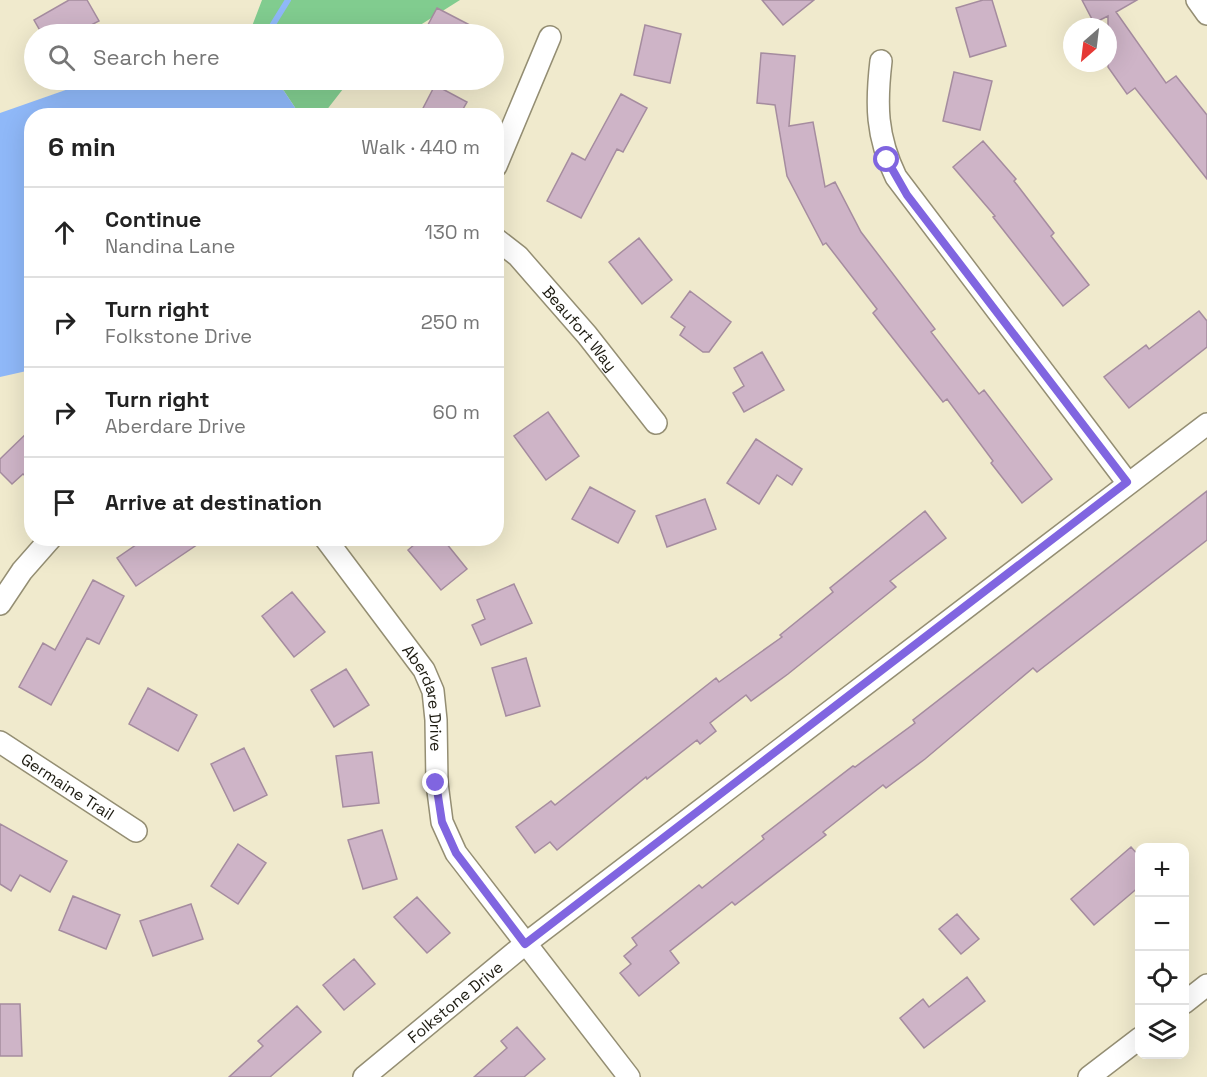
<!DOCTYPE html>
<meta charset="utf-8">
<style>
body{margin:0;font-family:"Space Grotesk",sans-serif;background:#f2f2f2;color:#222}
.controls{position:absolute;right:18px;bottom:18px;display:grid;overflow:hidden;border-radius:12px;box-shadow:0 6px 24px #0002}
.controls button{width:54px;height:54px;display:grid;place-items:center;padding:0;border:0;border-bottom:2px solid #e0e0e0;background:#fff;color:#222;font:30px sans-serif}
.compass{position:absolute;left:1063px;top:18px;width:54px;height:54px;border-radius:50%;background:#fff;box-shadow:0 6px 24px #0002;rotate:208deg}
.stop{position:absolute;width:18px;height:18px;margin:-14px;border:4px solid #8065e0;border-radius:50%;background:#fff}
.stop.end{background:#8065e0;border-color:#fff;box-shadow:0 2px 6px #0008}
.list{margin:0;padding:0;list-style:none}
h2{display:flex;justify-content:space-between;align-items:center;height:78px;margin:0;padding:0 24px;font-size:26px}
h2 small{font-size:20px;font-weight:400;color:#767676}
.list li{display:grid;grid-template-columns:39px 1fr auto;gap:18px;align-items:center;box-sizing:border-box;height:90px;padding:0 24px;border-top:2px solid #e0e0e0}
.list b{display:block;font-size:22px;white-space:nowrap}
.list p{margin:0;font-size:20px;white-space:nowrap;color:#767676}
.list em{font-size:20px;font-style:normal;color:#767676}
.icon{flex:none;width:33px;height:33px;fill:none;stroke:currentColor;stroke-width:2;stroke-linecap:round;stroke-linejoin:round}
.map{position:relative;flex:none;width:1207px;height:1077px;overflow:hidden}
.search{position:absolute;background:#fff;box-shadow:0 6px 24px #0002;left:24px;top:24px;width:480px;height:66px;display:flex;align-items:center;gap:15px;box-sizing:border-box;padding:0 21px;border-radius:33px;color:#767676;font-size:22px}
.panel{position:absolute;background:#fff;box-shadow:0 6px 24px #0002;left:24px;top:108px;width:480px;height:438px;border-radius:24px}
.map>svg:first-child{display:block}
.green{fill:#81cc8f}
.water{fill:#8fb8f8}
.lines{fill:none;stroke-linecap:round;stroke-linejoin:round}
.stream{stroke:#8fb8f8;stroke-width:6}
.building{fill:#ceb4c7;stroke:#a58c9f;stroke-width:1.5}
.minor-casing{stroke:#948e73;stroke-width:24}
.minor{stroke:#fff;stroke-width:21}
.route{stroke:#8065e0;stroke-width:8}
.labels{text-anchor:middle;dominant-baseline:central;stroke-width:4.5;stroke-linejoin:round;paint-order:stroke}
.street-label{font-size:16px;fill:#1c1a10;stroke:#fff}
</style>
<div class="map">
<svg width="1207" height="1077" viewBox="0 0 1207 1077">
<rect width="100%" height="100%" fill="#f0eacd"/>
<path class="green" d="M262 0H460L406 34H249Z
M270 80H350L322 116 300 115 284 91Z"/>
<path class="water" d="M111 80H270L284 91 300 115 32 116 31 370 0 377V113L77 86Z"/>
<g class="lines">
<path class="stream" d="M267 34 288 0"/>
</g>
<path class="building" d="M69 0H87L99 21 74 34H42L34 20Z
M762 0H814L783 25Z
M983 0H992L1006 46 970 57 956 8Z
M1082 0H1137L1116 12 1166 83 1176 76 1207 115V179L1135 88 1127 94 1108 67V16L1094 23Z
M437 8 487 34H423Z
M645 25 681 34 670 83 634 75Z
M761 53 795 56 789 126 813 122 825 187 835 182 861 232 935 329 931 332 979 394 984 390 1052 479 1022 503 991 463 993 461 947 399 943 402 873 313 877 309 826 243 823 245 787 176 775 105 757 103Z
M954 72 992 81 980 130 943 121Z
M435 85 467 102 459 116H419Z
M621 94 647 108 623 152 617 149 581 218 547 201 572 153 585 160Z
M983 141 1016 179 1014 181 1054 233 1051 236 1089 285 1063 306 993 217 995 216 953 167Z
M639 238 672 280 642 304 609 262Z
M690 291 731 322 709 352H703L680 335 685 327 671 317Z
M1199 311 1207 321V347L1129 408 1104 377 1146 345 1149 349Z
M762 352 784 390 744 412 733 393 744 386 734 368Z
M548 412 579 456 546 480 514 436Z
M32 428V482L23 474 12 484 0 472V459Z
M756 439 802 469 792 485 777 475 759 504 727 483Z
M590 487 635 511 618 543 572 519Z
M1207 491V540L1037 672 1033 668 925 759 886 788 883 785 823 832 826 835 735 905 732 902 670 951 679 963 639 996 620 973 631 964 624 956 637 945 632 938 699 885 702 888 764 839 762 836 853 766 855 767 915 723 913 720Z
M705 499 716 529 667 547 656 516Z
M925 511 946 538 890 581 896 587 788 674 751 701 746 695 710 723 716 731 700 744 697 740 647 779 646 777 557 850 550 842 535 853 516 827 551 801 555 805 716 678 719 682 782 637 780 635 833 592 830 588Z
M146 538H207L136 586 117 558Z
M422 538H442L467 569 441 590 408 550Z
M93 580 124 596 99 644 87 638 51 705 19 687 43 643 55 650Z
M514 584 532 623 481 645 472 625 485 619 477 600Z
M292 592 325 632 294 657 262 616Z
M526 658 540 706 506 716 492 668Z
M346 669 369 705 334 727 311 690Z
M148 688 197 715 178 751 129 724Z
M244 748 267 795 234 811 211 764Z
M372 752 379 803 343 807 336 756Z
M0 824 67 861 50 892 20 875 11 891 0 884Z
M382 830 397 879 363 889 348 840Z
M238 844 266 863 238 904 211 886Z
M1131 847 1140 857V886L1094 925 1071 899Z
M73 896 120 915 106 949 59 930Z
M417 897 450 933 427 953 394 917Z
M191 904 203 939 153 956 140 921Z
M957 914 979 939 961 954 939 929Z
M354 959 375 984 344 1010 323 985Z
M967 977 985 1001 924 1048 900 1018 923 999 929 1007Z
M0 1004H20L22 1056H0Z
M297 1006 321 1032 270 1077H229L263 1046 258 1041Z
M517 1027 545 1059 524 1077H474L507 1048 501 1041Z"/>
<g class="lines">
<defs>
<g id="minor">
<path d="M1197 0 1207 14"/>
<path d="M881 61C876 104 876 136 896 177L1127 482"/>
<path d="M496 166 550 37"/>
<path id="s1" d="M496 239 518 256 587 335 656 423"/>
<path id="s2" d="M325 538 424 670 433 691 436 720 437 783 442 822 456 853 629 1077"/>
<path d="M0 604 22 571 51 538"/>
<path id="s3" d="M0 742 136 831"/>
<path d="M1184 1003 1207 985"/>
<path id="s4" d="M364 1077 525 944 1207 424"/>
<path d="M1089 1077 1140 1038"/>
</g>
</defs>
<use href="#minor" class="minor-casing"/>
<use href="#minor" class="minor"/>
</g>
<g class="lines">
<path class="route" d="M436 783 442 822 456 853 525 944 1127 482 907 195 887 160"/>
</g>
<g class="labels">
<g class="street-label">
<text stroke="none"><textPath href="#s1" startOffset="123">Beaufort Way</textPath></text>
<text stroke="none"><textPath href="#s2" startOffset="192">Aberdare Drive</textPath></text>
<text stroke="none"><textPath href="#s3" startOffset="81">Germaine Trail</textPath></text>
<text stroke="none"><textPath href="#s4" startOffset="118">Folkstone Drive</textPath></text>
</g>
</g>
</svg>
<div class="controls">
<button>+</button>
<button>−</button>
<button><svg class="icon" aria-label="locate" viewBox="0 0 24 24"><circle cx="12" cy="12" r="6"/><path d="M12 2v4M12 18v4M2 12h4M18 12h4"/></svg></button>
<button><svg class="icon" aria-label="layers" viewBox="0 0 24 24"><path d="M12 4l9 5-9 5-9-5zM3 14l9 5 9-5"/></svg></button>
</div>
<svg class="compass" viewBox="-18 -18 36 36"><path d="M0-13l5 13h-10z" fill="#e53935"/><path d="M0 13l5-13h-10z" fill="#767676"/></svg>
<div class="stop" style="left:887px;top:160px"></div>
<div class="stop end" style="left:436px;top:783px"></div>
<div class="search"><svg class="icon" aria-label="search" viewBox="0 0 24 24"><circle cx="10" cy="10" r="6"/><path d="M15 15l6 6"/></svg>Search here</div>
<section class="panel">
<h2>6 min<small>Walk · 440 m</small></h2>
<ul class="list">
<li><svg class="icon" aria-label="ahead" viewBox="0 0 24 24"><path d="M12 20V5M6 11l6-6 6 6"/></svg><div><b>Continue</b><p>Nandina Lane</p></div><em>130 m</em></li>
<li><svg class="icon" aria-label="right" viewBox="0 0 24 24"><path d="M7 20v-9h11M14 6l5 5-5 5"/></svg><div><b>Turn right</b><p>Folkstone Drive</p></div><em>250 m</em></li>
<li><svg class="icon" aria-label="right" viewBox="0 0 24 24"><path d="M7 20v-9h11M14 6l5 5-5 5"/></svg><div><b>Turn right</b><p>Aberdare Drive</p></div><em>60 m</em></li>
<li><svg class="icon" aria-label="arrive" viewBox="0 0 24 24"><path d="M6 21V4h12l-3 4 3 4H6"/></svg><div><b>Arrive at destination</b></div></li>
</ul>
</section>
</div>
